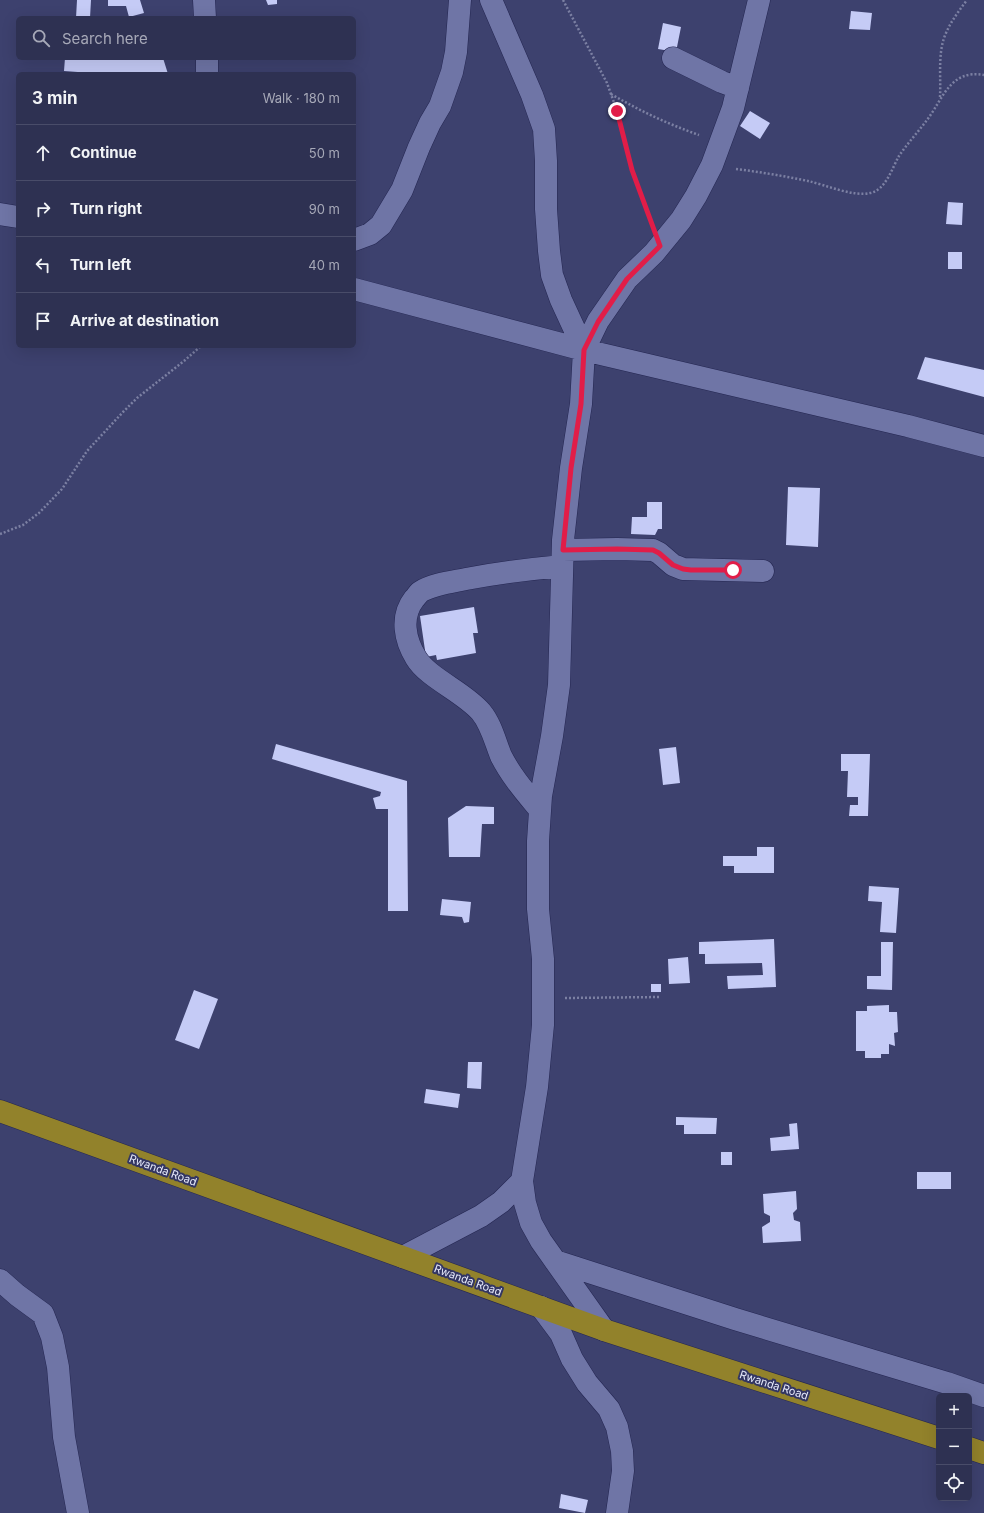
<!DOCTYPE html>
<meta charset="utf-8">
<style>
body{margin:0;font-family:Inter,sans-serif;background:#3a3d5c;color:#f1f3f6}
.controls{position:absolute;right:12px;bottom:12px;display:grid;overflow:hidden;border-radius:6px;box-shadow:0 4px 16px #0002}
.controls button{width:36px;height:36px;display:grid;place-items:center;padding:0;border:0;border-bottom:1px solid #494c69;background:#2e3152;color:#f1f3f6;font:20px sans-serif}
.stop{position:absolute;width:12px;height:12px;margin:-9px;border:3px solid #e11d48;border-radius:50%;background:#fff}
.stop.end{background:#e11d48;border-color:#fff;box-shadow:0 1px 4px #0008}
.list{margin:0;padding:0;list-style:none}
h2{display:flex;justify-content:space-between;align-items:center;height:52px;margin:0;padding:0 16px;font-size:17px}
h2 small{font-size:13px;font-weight:400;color:#a7a9b8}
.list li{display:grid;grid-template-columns:26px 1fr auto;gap:12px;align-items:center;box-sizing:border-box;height:56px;padding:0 16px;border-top:1px solid #494c69}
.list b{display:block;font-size:15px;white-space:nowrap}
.list em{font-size:13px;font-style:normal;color:#a7a9b8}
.icon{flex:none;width:22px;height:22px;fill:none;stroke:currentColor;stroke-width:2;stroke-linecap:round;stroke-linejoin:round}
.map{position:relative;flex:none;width:984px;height:1513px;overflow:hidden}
.search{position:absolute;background:#2e3152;box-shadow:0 4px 16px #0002;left:16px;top:16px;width:340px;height:44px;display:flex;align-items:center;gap:10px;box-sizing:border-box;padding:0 14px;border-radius:6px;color:#a7a9b8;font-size:15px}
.panel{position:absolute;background:#2e3152;box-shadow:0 4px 16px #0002;left:16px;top:72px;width:340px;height:276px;border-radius:6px}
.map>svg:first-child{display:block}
.building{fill:#c5cbf6}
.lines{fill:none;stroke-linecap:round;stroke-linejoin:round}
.minor-casing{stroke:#242651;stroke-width:23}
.highway-casing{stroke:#242651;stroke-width:23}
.path{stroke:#7c80a3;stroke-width:2.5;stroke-dasharray:2 2;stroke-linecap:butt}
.minor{stroke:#6f75a6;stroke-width:22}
.highway{stroke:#92822b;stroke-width:22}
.route{stroke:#e11d48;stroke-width:5}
.labels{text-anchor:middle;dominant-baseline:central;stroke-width:4;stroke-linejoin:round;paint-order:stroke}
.street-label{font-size:11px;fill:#e8ebfc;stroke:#333662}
</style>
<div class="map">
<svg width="984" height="1513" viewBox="0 0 984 1513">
<rect width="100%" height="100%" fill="#3d416e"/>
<path class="building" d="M77 0H91L90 18H76Z
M108 0H140L144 13 129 17 126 6H108Z
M266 0H277V4L268 5Z
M851 11 872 13 870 30 849 29Z
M663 23 681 27 676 52 658 49Z
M65 58H109L145 60 144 58H163L168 74H105L64 71Z
M750 111 770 123 760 139 740 126Z
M948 202 963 203 962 225 946 224Z
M948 252H962V269H948Z
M925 357 984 370V397L917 379Z
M788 487 820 488 818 547 786 545Z
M647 502H662V529H658L655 535 631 534 632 517H647Z
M474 607 478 633H473L476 653 437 660 436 655 426 657 420 616Z
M276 744 407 781 408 911H388V809H376L373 798 380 796 381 792 272 759Z
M676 747 680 783 663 785 659 749Z
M841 754H870L868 816H849L850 805H858V797H847L848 771H841Z
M466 806 494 807V824H482L480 857H449L448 818Z
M757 847H774V873H734V866H723V856H757Z
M869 886 899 888 896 933 880 932 882 902 868 901Z
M442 899 471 902 469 922 464 923 462 917 440 915Z
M774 939 776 987 728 989 727 976 763 975 762 963 705 964V954H699V942Z
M881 942H893L892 990 867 989V976H881Z
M688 957 690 983 669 984 668 959Z
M651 984H661V992H651Z
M194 990 218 999 199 1049 175 1040Z
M889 1005V1012H897L898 1032 894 1033 895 1046 889 1044V1054H881V1058H865V1051H856V1011H867V1006Z
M468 1062H482L481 1089 467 1088Z
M426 1089 460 1094 458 1108 424 1103Z
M676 1117 717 1118 716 1134H684V1125H676Z
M797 1123 799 1149 771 1151 770 1138 790 1136 789 1124Z
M721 1152H732V1165H721Z
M917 1172H951V1189H917Z
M796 1191 797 1209 793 1213 794 1220 800 1222 801 1241 763 1243 762 1227 770 1222V1216L764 1213 763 1194Z
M561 1494 588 1500 585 1513 559 1508Z"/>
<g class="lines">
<defs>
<path id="minor" d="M204 0 205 18
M491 0 532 95 544 129 546 161V209L549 251 552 275 561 300 584 350
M673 58 722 82 738 88
M207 74V58
M0 214 18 217
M354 240 370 234 381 225 402 190 419 147 430 123 440 106 452 72 456 52 460 0
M354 289 584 350 908 426 984 446
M563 550 617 549 653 550 659 553 673 565 683 569 763 571
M540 810C526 793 511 776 501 756 495 741 491 724 481 712 464 692 428 678 416 658 405 640 400 617 414 599 416 597 418 594 420 592 433 584 451 582 466 579 498 573 530 569 562 566
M522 1181 525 1203 531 1223 541 1241 604 1330
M403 1257 481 1216 501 1202 522 1181 537 1087 543 1025V959L538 909V841L541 796 552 736 559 685 563 540 571 468 581 404 584 350 598 321 627 279 654 253 681 220 696 196 712 165 733 108 759 0
M555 1261 735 1319 947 1383 984 1396
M0 1280 17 1295 43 1314 52 1337 58 1367 64 1437 78 1513
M541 1307 561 1334 572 1359 587 1383 609 1409 617 1427 622 1451 623 1471 617 1513"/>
<path id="highway" d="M0 1111 604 1330 939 1438
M969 1448 984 1453"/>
</defs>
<use href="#minor" class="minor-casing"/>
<use href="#highway" class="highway-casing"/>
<path class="path" d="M563 0 607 83 617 111 632 170 651 220
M611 94C640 111 668 124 699 135
M940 97C941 78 938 56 944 38 949 24 958 12 967 0
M736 169C760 172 784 176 808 181 826 185 853 197 870 193 886 190 892 168 899 156 907 144 918 132 927 120 943 99 950 69 984 75
M0 534 23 525 39 513 62 489 87 451 123 412 137 398 184 361 201 346
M565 998 661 997"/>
<use href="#minor" class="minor"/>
<use href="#highway" class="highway"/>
</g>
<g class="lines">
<path class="route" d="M617 111 632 170 660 246 627 279 598 322 584 350 581 404 571 468 563 550 617 549 653 550 659 553 673 565 683 569 691 570H733"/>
</g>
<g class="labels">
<g class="street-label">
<text transform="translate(163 1170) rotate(20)">Rwanda Road</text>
<text transform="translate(468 1280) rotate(20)">Rwanda Road</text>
<text transform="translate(774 1385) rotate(18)">Rwanda Road</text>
</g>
</g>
</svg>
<div class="controls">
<button>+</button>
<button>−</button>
<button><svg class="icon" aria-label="locate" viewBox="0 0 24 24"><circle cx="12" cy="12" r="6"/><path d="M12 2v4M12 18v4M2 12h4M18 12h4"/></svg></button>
</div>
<div class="stop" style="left:733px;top:570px"></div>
<div class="stop end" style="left:617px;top:111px"></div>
<div class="search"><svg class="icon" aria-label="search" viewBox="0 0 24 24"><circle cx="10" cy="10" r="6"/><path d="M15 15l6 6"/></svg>Search here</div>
<section class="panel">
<h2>3 min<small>Walk · 180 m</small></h2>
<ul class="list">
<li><svg class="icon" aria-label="ahead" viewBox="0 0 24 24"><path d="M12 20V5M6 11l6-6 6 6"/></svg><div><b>Continue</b></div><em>50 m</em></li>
<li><svg class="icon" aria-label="right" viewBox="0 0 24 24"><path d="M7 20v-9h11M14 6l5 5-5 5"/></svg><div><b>Turn right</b></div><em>90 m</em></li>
<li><svg class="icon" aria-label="left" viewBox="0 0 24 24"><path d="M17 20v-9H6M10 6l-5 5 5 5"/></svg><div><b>Turn left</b></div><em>40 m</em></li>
<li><svg class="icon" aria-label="arrive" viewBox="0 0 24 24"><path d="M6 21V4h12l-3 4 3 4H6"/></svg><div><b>Arrive at destination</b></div></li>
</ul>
</section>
</div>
